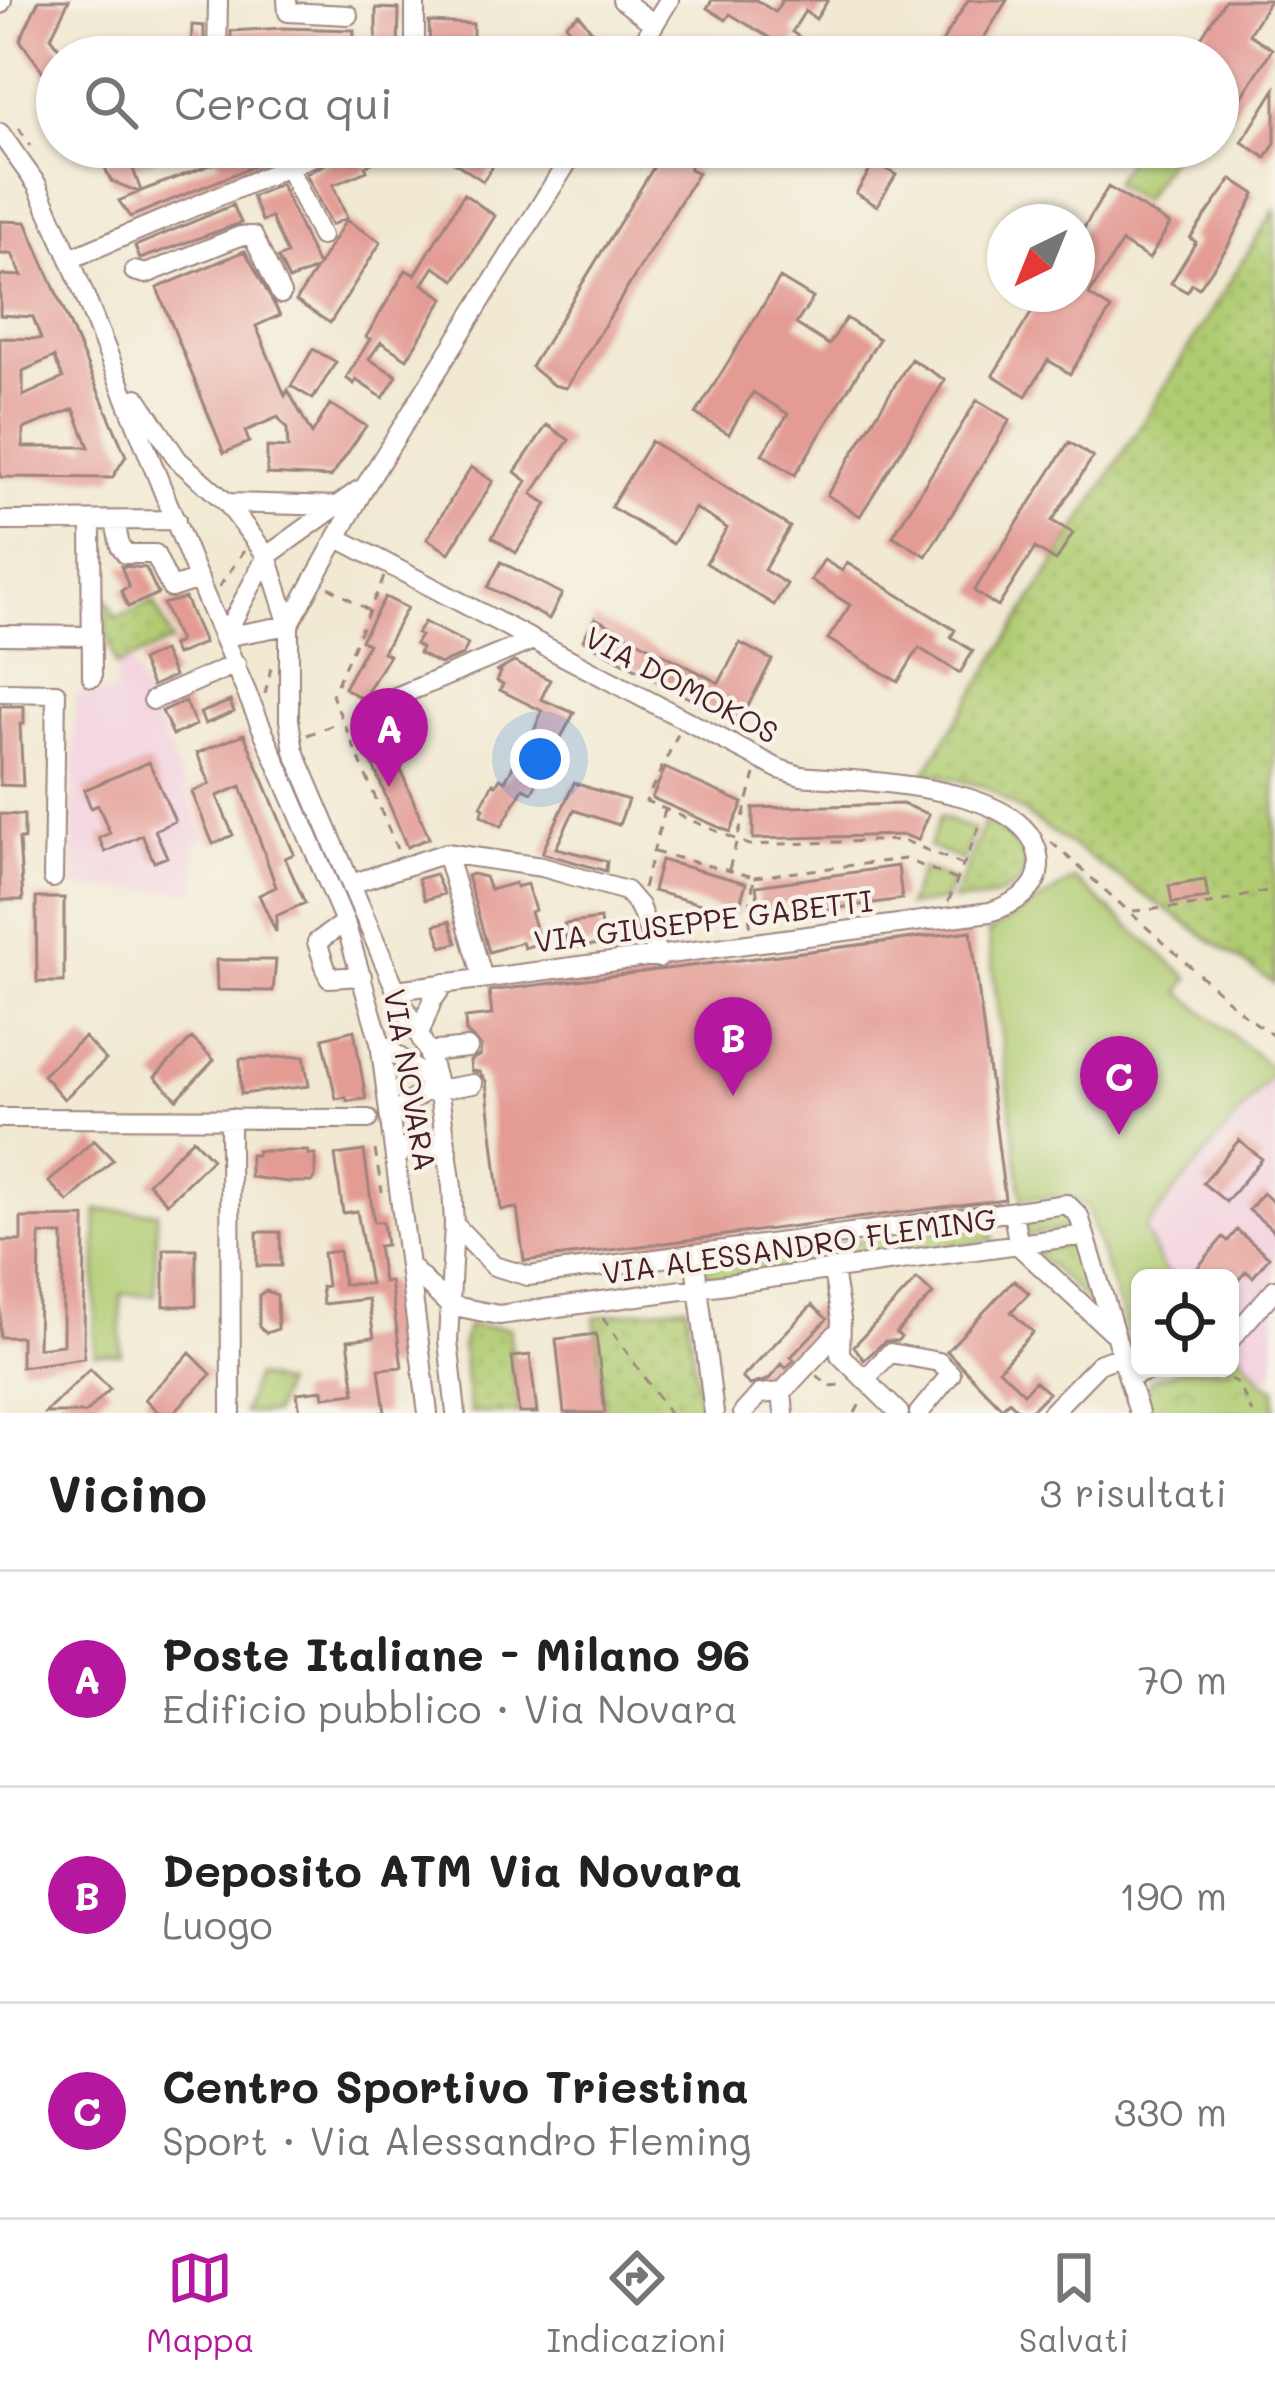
<!DOCTYPE html>
<html lang="it">
<meta charset="utf-8">
<style>
body{margin:0;font-family:Mali,sans-serif;background:#f6f6f6;color:#222}
.controls{position:absolute;right:36px;bottom:36px;display:grid;overflow:hidden;border-radius:18px;box-shadow:0 3px 9px #0004}
.controls button{width:108px;height:108px;display:grid;place-items:center;padding:0;border:0;border-bottom:3px solid #e0e0e0;background:#fff;color:#222;font:60px sans-serif}
.compass{position:absolute;left:987px;top:204px;width:108px;height:108px;border-radius:50%;background:#fff;box-shadow:0 3px 9px #0004;rotate:223deg}
.you{position:absolute;left:540px;top:759px;width:42px;height:42px;margin:-30px;border:9px solid #fff;border-radius:50%;background:#1a73e8;box-shadow:0 0 0 18px #1a73e833}
.badge{display:grid;place-items:center;width:78px;height:78px;border-radius:50%;background:#b5179e;color:#fff;font-size:39px;font-weight:700}
.pin{position:absolute;translate:-50% -99px;filter:drop-shadow(0 3px 6px #0008)}
.pin::after{content:'';position:absolute;top:63px;width:42px;height:36px;background:inherit;clip-path:polygon(0 0,100% 0,50% 100%)}
.list{margin:0;padding:0;list-style:none}
h2{display:flex;justify-content:space-between;align-items:center;height:156px;margin:0;padding:0 48px;font-size:51px}
h2 small{font-size:39px;font-weight:400;color:#767676}
.list li{display:grid;grid-template-columns:78px 1fr auto;gap:36px;align-items:center;box-sizing:border-box;height:216px;padding:0 48px;border-top:3px solid #e0e0e0}
.list b{display:block;font-size:45px;white-space:nowrap}
.list p{margin:0;font-size:39px;white-space:nowrap;color:#767676}
.list em{font-size:39px;font-style:normal;color:#767676}
.icon{flex:none;width:66px;height:66px;fill:none;stroke:currentColor;stroke-width:2;stroke-linecap:round;stroke-linejoin:round}
.map{position:relative;flex:none;width:1275px;height:1413px;overflow:hidden}
.search{position:absolute;background:#fff;box-shadow:0 3px 9px #0004;left:36px;right:36px;top:36px;height:132px;display:flex;align-items:center;gap:30px;box-sizing:border-box;padding:0 42px;border-radius:66px;color:#767676;font-size:45px}
.sheet{height:804px;background:#fff}
nav{display:flex;justify-content:space-around;align-items:center;box-sizing:border-box;height:168px;border-top:3px solid #e0e0e0;background:#fff;font-size:33px;color:#767676}
nav a{display:grid;justify-items:center;gap:6px}
nav .on{color:#b5179e}
.map>svg:first-child{display:block}
.built{fill:#f3cfdf}
.grass{fill:url(#grass-dots);stroke:#7d764e;stroke-width:3}
.park{fill:url(#park-crowns);stroke:#7d764e;stroke-width:3}
.pitch{fill:#b0cc72;stroke:#7d764e;stroke-width:3}
.building{fill:#e39b94;fill-rule:evenodd}
.lines{fill:none;stroke-linecap:round;stroke-linejoin:round}
.minor-casing{stroke:#9e847e;stroke-width:22}
.path{stroke:#9e847e;stroke-width:3;stroke-dasharray:9 9;stroke-linecap:butt}
.minor{stroke:#fff;stroke-width:18}
.labels{text-anchor:middle;dominant-baseline:central;stroke-width:9;stroke-linejoin:round;paint-order:stroke}
.street-label{font-size:30px;fill:#4a1f2b;stroke:#f7f3e8}
</style>
<div class="map">
<svg width="1275" height="1413" viewBox="0 0 1275 1413">
<defs>
<pattern id="grass-dots" width="8" height="8" patternUnits="userSpaceOnUse" patternTransform="scale(3)"><rect width="8" height="8" fill="#b0cc72"/><path d="M2 2h.1M6 6h.1" fill="none" stroke="#99af63" stroke-width="1.8" stroke-linecap="round"/></pattern>
<pattern id="park-crowns" width="20" height="18" patternUnits="userSpaceOnUse" patternTransform="scale(3)"><rect width="20" height="18" fill="#b0cc72"/><path d="M2 6a3 3 0 1 1 6 0M12 15a3 3 0 1 1 6 0" fill="none" stroke="#99af63"/></pattern>
</defs>
<rect width="100%" height="100%" fill="#f7f3e8"/>
<filter id="ink" filterUnits="userSpaceOnUse"><feTurbulence type="fractalNoise" baseFrequency=".00833" numOctaves="2"/><feDisplacementMap in="SourceGraphic" scale="24" xChannelSelector="R" yChannelSelector="G"/><feConvolveMatrix kernelMatrix="1 2 1 2 8 2 1 2 1" color-interpolation-filters="sRGB"/></filter>
<filter id="wash" filterUnits="userSpaceOnUse"><feTurbulence type="fractalNoise" baseFrequency=".004" numOctaves="4" result="noise"/><feDisplacementMap in="SourceGraphic" scale="48" xChannelSelector="R" yChannelSelector="G"/><feGaussianBlur stdDeviation="2.7" result="paint"/><feColorMatrix in="noise" values="0 0 0 0 0 0 0 0 0 0 0 0 0 0 0 0 0 1.4 0 .05"/><feComposite in="paint" operator="in"/></filter>
<g filter="url(#wash)">
<rect width="100%" height="100%" fill="#f1e9d2"/>
<path class="built" d="M130 660 207 838 196 842V892L73 887 75 694 115 693 116 666Z
M1275 1074V1367L1266 1385 1230 1340V1278H1171L1163 1269 1144 1229Z"/>
<path class="grass" d="M1275 209V984L986 787 925 772Z
M106 596 116 618 154 601 172 641 116 666 106 632Z
M986 820C1014 837 1049 870 1002 894 988 901 968 900 953 901Z
M1065 1210 1071 1214 1073 1228 1026 1236 1027 1217Z
M988 1223 994 1240 713 1281 708 1277 706 1263 711 1259Z
M1082 1243 1105 1317 1033 1251Z
M686 1305 701 1413H605L595 1317Z
M467 1326 509 1328 519 1413H470L462 1349Z"/>
<path class="park" d="M922 868 953 880 944 901 907 906Z
M1239 1352 1266 1385 1275 1388V1413H1149L1144 1395 1152 1380 1185 1368H1230V1354Z"/>
<path class="pitch" d="M1136 147H1177L1142 201 1113 183Z
M940 817 974 830 963 861 929 847Z
M1074 879 1189 978 1180 992 1275 1071 1144 1229 1163 1269 1171 1278H1140V1359L1136 1360 1086 1206 1067 1196 1022 1198 988 933Z
M97 1210 157 1212 155 1295 121 1294V1354H94Z
M255 1376 283 1384 274 1413H243Z"/>
<g id="blocks">
<path class="building" d="M39 0H69L51 37 66 57H57V91L20 40Z
M712 0H756L775 12 782 0H828L816 19 805 11 792 32 798 36 790 50 730 14 726 20 707 8Z
M968 0H1007L972 57H933Z
M1225 0H1270L1249 34 1272 49 1232 113 1218 104V57H1189Z
M376 8 399 9 398 49H376Z
M579 14 601 44 584 57 577 47 564 57H553L545 46 569 28 566 24Z
M429 22 473 24V49H430Z
M192 25 204 26V55L191 54Z
M284 28 354 30 353 57 231 55V31Z
M690 36 711 49 706 57H678Z
M1275 89V143L1266 158 1242 142Z
M140 147H182L133 169 141 191 221 161 194 147H300L130 217 119 201 139 192 111 181 103 163Z
M359 147H365L372 163 365 166 367 171 333 185 347 218 331 225 306 174Z
M431 147H505L483 181Z
M663 152 689 160 690 169 698 173 566 388 553 385 531 367Z
M875 162 896 175 877 206 856 193Z
M1232 179 1255 194 1228 246 1199 288 1192 284 1187 292 1171 283 1196 242 1190 238Z
M281 184 318 266 346 220 381 242 330 323 296 301 316 269 289 280 278 258 287 254 271 217 262 221 252 197Z
M1108 187 1170 224 1149 259 1122 242 1089 295 1111 309 1070 374 1048 360 1026 396 993 375 1043 294H1077V240Z
M464 194 495 216 455 280 434 267 423 284 444 298 407 359 381 342 369 359 397 376 383 398 356 380 354 384 346 378 370 339 366 337 406 270 415 275Z
M233 205 241 223 140 259 135 246Z
M0 221 26 222 126 456 112 478 0 477V338L41 339 33 317 0 315V275L22 276 12 254H0ZM54 357 63 378 23 396V371ZM74 409 89 447H23V429Z
M245 251 280 315 256 326 285 396 288 390 312 434 330 404 366 426 331 477 267 474V447L288 448 287 429 278 417 245 431 249 442 224 453 157 288Z
M780 278 813 298 796 324 829 345 846 318 879 339 795 475 762 454 788 414 753 392 729 434 696 414Z
M313 349 336 362 313 399 291 386Z
M911 359 945 380 860 516 827 495Z
M977 400 1010 420 926 556 893 536Z
M547 425 569 440 532 494 547 504 516 553 492 537 527 481 515 472Z
M651 441 790 527 764 570 787 584 774 605 706 563 727 528 695 508 673 544 611 507Z
M1069 442 1093 457 1052 521 1073 533 1056 561 1035 548 998 607 974 591Z
M471 467 493 481 449 553 427 539Z
M824 560 842 571 847 563 955 630 951 637 973 651 960 673 919 648 898 682 828 639 850 605 811 580Z
M501 562 562 594 549 619 488 587Z
M121 566 146 568 158 594 128 607 121 590 129 587Z
M385 597 407 608 383 652 389 655 363 699 344 688 368 644 361 640Z
M185 598 204 643 176 655 171 645 179 642 163 604Z
M595 618 719 683 740 643 772 660 738 725 583 640Z
M424 622 468 644 463 655 440 664 419 653 421 648 415 644 420 636 417 634Z
M163 651 174 676 152 686 141 661Z
M514 662 550 680 541 699 574 713 532 792 523 788 502 826 481 815 484 808 481 806 493 783 496 785 500 778 505 781 522 749 526 751 542 711 500 690 503 684 497 681 501 672 498 671Z
M185 701 196 725 173 735 162 711Z
M230 701 234 712 205 724 200 713Z
M0 706H24V724H20L23 786 0 785Z
M366 717 379 718 429 838 407 847 355 722Z
M244 734 294 854 285 858 305 903 276 916V932L259 895 276 887 241 786 217 796 233 835 213 844 192 792 210 784 197 753Z
M149 762 175 821 155 830 167 857 154 862 142 835 105 852 99 838 110 833 98 805 91 808 84 790Z
M665 768 743 803 730 832 652 798Z
M574 783 628 800 619 825 574 810 556 848 607 861 606 871 542 853Z
M902 804 929 814 918 840 904 835 753 839V808Z
M0 814 24 815V839H19L23 900H0Z
M661 860 746 883 737 914 653 891Z
M898 866 902 899 761 919 756 886Z
M435 874 444 894 425 900 418 879Z
M472 874 485 877 490 890 515 883 516 887 527 884 535 910 530 912 540 943 524 948 522 942 489 952 467 876Z
M1205 880 1208 898 1172 903 1169 886Z
M36 898H64V982H37Z
M600 919 603 944 567 948 564 924Z
M450 921 457 943 442 947 435 925Z
M971 931 1005 1199 524 1261 517 1208 501 1210 486 1081 479 1072 471 1071 470 1061 480 1055 481 1046 466 1032 465 1018 492 1015 489 991Z
M216 960H276L273 991 217 990Z
M354 1030 366 1099 347 1101 346 1097 336 1099 323 1038Z
M84 1037 106 1060 64 1099 43 1075Z
M192 1038 214 1060 177 1099 155 1077Z
M304 1056 309 1086 241 1094 240 1059Z
M193 1139 212 1159 167 1203 148 1183Z
M94 1140 113 1160 68 1202 49 1182Z
M1239 1140 1262 1159 1226 1202 1203 1183Z
M257 1151H308V1155H315V1178L311 1182H288L250 1177V1155H257Z
M364 1151 374 1222H383L386 1245 378 1246 383 1282 390 1281 402 1367 379 1369 385 1413H300L297 1393 323 1390 324 1397 355 1393 348 1340 374 1337 368 1299 323 1304 321 1287 327 1286 323 1253 339 1251 343 1284H370L357 1211 343 1213 335 1155Z
M1263 1193 1275 1204V1232L1249 1210Z
M85 1217 84 1358 21 1367V1337H0V1241H21V1218ZM40 1234 63 1235V1345L38 1348Z
M1237 1230 1269 1257 1253 1277 1246 1271 1230 1290V1278H1189L1223 1237 1228 1241Z
M257 1232H280L281 1266H257Z
M164 1249H196V1306H164Z
M917 1279 933 1294 896 1333 901 1337 897 1341H885L864 1360 854 1346Z
M1014 1280 1029 1293 1011 1312 1033 1332 999 1369 1024 1393 1035 1381 1048 1393 1028 1413H1021L1009 1401 1002 1408 947 1351Z
M266 1291 277 1295 278 1329 266 1333 259 1327V1295Z
M812 1305 827 1319 791 1357 794 1360 786 1368 782 1364 768 1380 750 1385 742 1378Z
M596 1334 605 1413H564L556 1339Z
M190 1353 211 1374 173 1413H159L145 1399Z
M530 1355 537 1413H519L512 1357Z
M90 1369 110 1389 86 1413H45Z"/>
</g>
</g>
<g filter="url(#ink)">
<use href="#blocks" fill-opacity="0" stroke="#9e847e" stroke-width="3"/>
<g class="lines">
<defs>
<path id="minor" d="M287 0 288 12 348 15
M622 0 654 24
M0 4 2 0
M217 57 218 0
M415 57V0
M634 57 669 0
M0 133 37 185 70 259 206 598 345 922 380 1042 428 1413
M288 167 321 236
M70 259 335 147
M134 271 146 274 240 236H253L281 294
M137 398 178 460 227 503 267 556 289 625V720L294 751 396 990 428 1052 438 1087 452 1187 454 1224 448 1341 456 1413
M227 503 339 506
M0 521 176 520
M91 522 92 677
M115 522 120 546 126 554H155L171 588 199 579
M338 538 779 769 801 776C859 782 1036 782 1039 863 1040 891 1013 904 990 912L396 990
M0 635 92 636
M224 637 289 625 366 485 577 147
M224 637 267 556 359 490
M0 692 56 693 53 878
M153 700 236 664
M374 706 533 640
M446 853 483 978
M351 884 446 853 542 867 626 891 639 906 659 958
M345 922 317 942 329 978 362 976
M419 1035 432 1001 445 983
M381 1043 438 1087
M428 1052 468 1048
M390 1116 424 1092 473 1084
M0 1118 368 1119
M230 1118 231 1413
M396 1159C408 1139 432 1137 448 1153
M1013 1214 1019 1246 1112 1332
M454 1224 494 1266 528 1276 1067 1204 1079 1216 1139 1413
M694 1255 714 1413
M412 1269 449 1305 499 1315 1085 1235
M833 1271 841 1319 840 1355 899 1413
M1230 1340 1275 1289
M1129 1377 1156 1368
M865 1379 890 1353 939 1362 951 1374 919 1413
M784 1412 782 1392 838 1332
M743 1413 760 1394 782 1392
M1051 1413 1099 1364 1123 1355"/>
</defs>
<use href="#minor" class="minor-casing"/>
<path class="path" d="M19 128 30 146
M384 577 332 695 397 849
M219 587 244 551
M329 587 368 610
M265 694 272 663
M678 734 646 801 749 845 903 840 963 865
M307 735 341 722
M1051 842 1246 1016 1275 1037
M654 852 754 877 749 915 751 929
M729 869 755 774
M754 877 905 859 957 880
M643 888 665 810
M948 902 981 823
M1133 911 1210 904 1275 889
M375 1150 382 1192
M603 1318 669 1413
M1216 1368 1239 1385 1252 1413
M817 1375 828 1386 845 1385
M855 1413 861 1402"/>
<use href="#minor" class="minor"/>
</g>
</g>
<g class="labels">
<g class="street-label">
<text transform="translate(682 684) rotate(28)">VIA DOMOKOS</text>
<text transform="translate(703 920) rotate(-7)">VIA GIUSEPPE GABETTI</text>
<text transform="translate(411 1080) rotate(80)">VIA NOVARA</text>
<text transform="translate(799 1245) rotate(-8)">VIA ALESSANDRO FLEMING</text>
</g>
</g>
</svg>
<div class="controls">
<button><svg class="icon" aria-label="locate" viewBox="0 0 24 24"><circle cx="12" cy="12" r="6"/><path d="M12 2v4M12 18v4M2 12h4M18 12h4"/></svg></button>
</div>
<svg class="compass" viewBox="-18 -18 36 36"><path d="M0-13l5 13h-10z" fill="#e53935"/><path d="M0 13l5-13h-10z" fill="#767676"/></svg>
<div class="you"></div>
<div class="pin badge" style="left:389px;top:787px">A</div>
<div class="pin badge" style="left:733px;top:1096px">B</div>
<div class="pin badge" style="left:1119px;top:1135px">C</div>
<div class="search"><svg class="icon" aria-label="search" viewBox="0 0 24 24"><circle cx="10" cy="10" r="6"/><path d="M15 15l6 6"/></svg>Cerca qui</div>
</div>
<section class="sheet">
<h2>Vicino<small>3 risultati</small></h2>
<ul class="list">
<li><span class="badge">A</span><div><b>Poste Italiane - Milano 96</b><p>Edificio pubblico · Via Novara</p></div><em>70 m</em></li>
<li><span class="badge">B</span><div><b>Deposito ATM Via Novara</b><p>Luogo</p></div><em>190 m</em></li>
<li><span class="badge">C</span><div><b>Centro Sportivo Triestina</b><p>Sport · Via Alessandro Fleming</p></div><em>330 m</em></li>
</ul>
</section>
<nav>
<a class="on"><svg class="icon" aria-label="map" viewBox="0 0 24 24"><path d="M3 6l6-2 6 2 6-2v14l-6 2-6-2-6 2zM9 4v14M15 6v14"/></svg>Mappa</a>
<a><svg class="icon" aria-label="directions" viewBox="0 0 24 24"><path d="M12 3l9 9-9 9-9-9zM9 14v-3h6M13 9l2 2-2 2"/></svg>Indicazioni</a>
<a><svg class="icon" aria-label="saved" viewBox="0 0 24 24"><path d="M7 4h10v16l-5-4-5 4z"/></svg>Salvati</a>
</nav>
